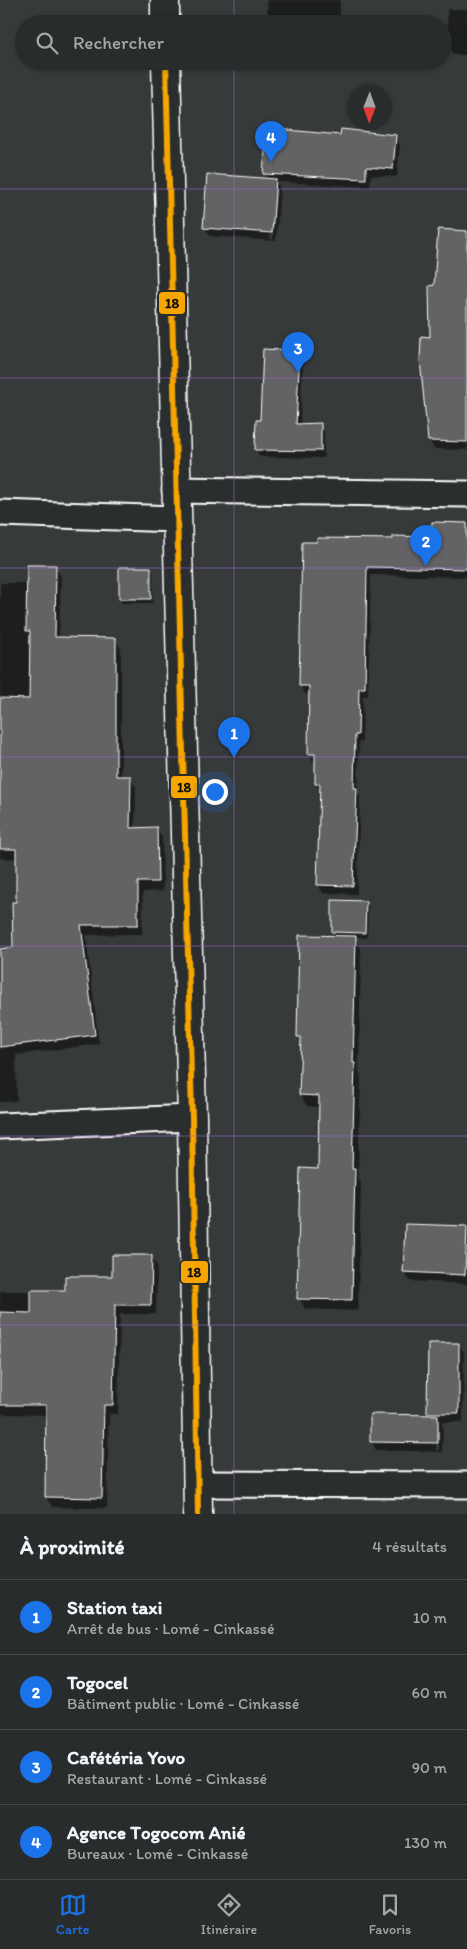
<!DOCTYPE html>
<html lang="fr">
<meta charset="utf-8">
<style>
body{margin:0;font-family:Itim,sans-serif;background:#353838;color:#f1f3f6}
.compass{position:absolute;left:347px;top:85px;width:45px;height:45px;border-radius:50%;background:#292c2c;box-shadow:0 1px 4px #0004;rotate:181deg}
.you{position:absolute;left:214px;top:791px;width:18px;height:18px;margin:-12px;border:4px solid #fff;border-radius:50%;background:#1a73e8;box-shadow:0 0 0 8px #1a73e833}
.badge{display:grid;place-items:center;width:32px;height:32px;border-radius:50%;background:#1a73e8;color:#fff;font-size:16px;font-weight:700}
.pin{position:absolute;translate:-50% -41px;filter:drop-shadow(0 1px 2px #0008)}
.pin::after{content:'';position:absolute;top:26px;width:18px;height:15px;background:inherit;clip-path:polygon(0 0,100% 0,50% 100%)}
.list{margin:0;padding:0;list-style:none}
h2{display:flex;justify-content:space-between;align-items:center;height:65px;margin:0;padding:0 20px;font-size:21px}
h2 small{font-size:16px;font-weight:400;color:#a5a7a9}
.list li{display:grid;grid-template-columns:32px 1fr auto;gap:15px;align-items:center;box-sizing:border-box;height:75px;padding:0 20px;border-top:1px solid #454848}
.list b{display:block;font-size:19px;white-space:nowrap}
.list p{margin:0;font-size:16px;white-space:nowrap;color:#a5a7a9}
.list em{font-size:16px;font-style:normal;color:#a5a7a9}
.icon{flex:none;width:28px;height:28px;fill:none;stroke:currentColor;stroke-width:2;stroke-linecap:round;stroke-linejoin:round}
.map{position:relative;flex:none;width:467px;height:1514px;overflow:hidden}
.search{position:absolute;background:#292c2c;box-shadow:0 1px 4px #0004;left:15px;right:15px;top:15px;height:55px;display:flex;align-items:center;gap:12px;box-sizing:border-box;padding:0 18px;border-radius:28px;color:#a5a7a9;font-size:19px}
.sheet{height:365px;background:#292c2c}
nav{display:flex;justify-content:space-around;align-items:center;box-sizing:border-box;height:70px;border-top:1px solid #454848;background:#292c2c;font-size:14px;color:#a5a7a9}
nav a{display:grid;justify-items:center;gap:2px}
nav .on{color:#1a73e8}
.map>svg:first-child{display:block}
.shadow{fill:#0007;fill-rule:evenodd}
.building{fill:#636465;stroke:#fff}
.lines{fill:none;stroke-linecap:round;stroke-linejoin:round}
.minor-casing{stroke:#fff;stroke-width:29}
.trunk-casing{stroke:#fff;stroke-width:31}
.minor{stroke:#2a2d2e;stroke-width:25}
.trunk{stroke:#2a2d2e;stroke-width:28}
.bus-1-casing{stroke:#2a2d2e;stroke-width:10}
.bus-1{stroke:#f7a600;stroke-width:6}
.grid{fill:none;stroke:#a36bd2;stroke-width:1;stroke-opacity:0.55}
.line-badge{stroke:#2a2d2e;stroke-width:2}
.pale-badge-label{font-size:14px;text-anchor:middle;font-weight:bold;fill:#111}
</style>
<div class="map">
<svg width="467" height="1514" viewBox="0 0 467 1514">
<rect width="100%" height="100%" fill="#373a3b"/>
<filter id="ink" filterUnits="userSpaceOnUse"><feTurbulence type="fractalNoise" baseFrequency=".02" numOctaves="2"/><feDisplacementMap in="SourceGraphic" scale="10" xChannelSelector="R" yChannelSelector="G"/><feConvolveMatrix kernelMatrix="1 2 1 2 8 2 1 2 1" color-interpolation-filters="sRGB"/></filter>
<g filter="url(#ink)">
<path class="shadow" d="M267 0H340V24H268Z
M447 9H467V55H453L448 46Z
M341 136 395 137 400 145 397 177 371 175 370 187 277 182 280 189 276 241 210 236 204 227 268 179 265 173ZM274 187H276L273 239H270Z
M467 233V450L434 449 429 440 431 338 435 287Z
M299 352 303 359 300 425H320L324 432V458L260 457 256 450 261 421Z
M467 525V577L371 575 368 696H363L362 742H359L358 793 360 797 357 894 323 893 318 885 321 793 316 784V762H313L309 754 310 694H305L300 686 303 543 432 538Z
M55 567 61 576 59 639H115L121 649V778H130L136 787 135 829 157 828 162 838 163 891 143 892 142 934 86 935 99 1044 16 1055 17 1101 0 1102V950L14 948 17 859 0 858V583H28Z
M151 568 153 573V603H122L120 598Z
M365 902 368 907 367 938 355 937 361 949 359 1072 361 1075 358 1177 361 1182 358 1311 305 1309 299 1298 319 1170 320 1107 307 1106 300 1095 302 1043 298 1037 336 937 333 932Z
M466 1227 467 1284 410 1281 404 1272Z
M151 1256 157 1266 156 1314H120L118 1414H109L107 1508 52 1507 46 1497 48 1415 0 1414V1291H66L113 1277Z
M459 1344 464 1353 463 1422H441L443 1425 442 1452 376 1450 371 1441 430 1416 428 1413ZM437 1423H439V1450H436Z"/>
<path class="building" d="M267 128 340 135 341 129 396 135 393 169 366 167V179L263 174Z
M207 174 276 179 272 233 203 228Z
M438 229 467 231V442L428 441 420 360 421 336 430 337 429 286 434 285Z
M263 349 300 351 296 424 321 423V451L255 450 256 420H260Z
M432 522 467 523V569L367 567 365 688H359L358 735H355L354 788H357L353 886 317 885 320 784H315V754H308L309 686H299L302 542H317V538L393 539V536L431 537Z
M27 565H56L55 637 116 638V776H131L130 828 157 827 158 882H138V925H81L95 1035 0 1047V949L13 947 12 902H16V849H0V698L29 699 30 631H26Z
M119 567H151V599H119Z
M332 900 366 901 365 933 332 932Z
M299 935 356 936 353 1063H355L352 1169H355L352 1300 297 1299 300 1168 318 1169 319 1096 299 1095 301 1037H297Z
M405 1224 467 1226 465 1275 403 1272Z
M112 1255H152L151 1305H115L113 1405H104L102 1498 45 1497 46 1405H0V1312L31 1313V1290H65V1276H112Z
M428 1343H459V1413H427Z
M370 1414 438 1415V1443L370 1442Z"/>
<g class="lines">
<defs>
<path id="minor" d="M175 490 467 494
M0 513 176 519
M0 1126 192 1118
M198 1484 467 1485"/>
<path id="trunk" d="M165 0V24
M166 61 192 1118 198 1514"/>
</defs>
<use href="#minor" class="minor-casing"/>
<use href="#trunk" class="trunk-casing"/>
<use href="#minor" class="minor"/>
<use href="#trunk" class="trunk"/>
<defs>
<path id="bus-1" d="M166 61 192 1118 198 1514"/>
</defs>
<use href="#bus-1" class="bus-1-casing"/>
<use href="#bus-1" class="bus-1"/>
</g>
</g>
<path class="grid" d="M234 0V24M234 61V1514M0 189H467M0 378H467M0 568H467M0 757H467M0 946H467M0 1136H467M0 1325H467"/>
<g class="line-badge">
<rect x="158" y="291" width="28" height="24" rx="5" fill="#f7a600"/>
<rect x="170" y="775" width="28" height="24" rx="5" fill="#f7a600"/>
<rect x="180" y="1260" width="29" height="24" rx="5" fill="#f7a600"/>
</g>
<g class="pale-badge-label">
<text x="172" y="308">18</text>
<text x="184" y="792">18</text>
<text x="194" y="1277">18</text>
</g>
</svg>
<svg class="compass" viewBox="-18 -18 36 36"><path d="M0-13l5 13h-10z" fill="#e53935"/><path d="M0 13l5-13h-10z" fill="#a5a7a9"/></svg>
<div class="you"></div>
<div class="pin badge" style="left:234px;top:758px">1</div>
<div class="pin badge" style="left:426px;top:566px">2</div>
<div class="pin badge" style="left:298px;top:373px">3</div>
<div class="pin badge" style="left:271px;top:162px">4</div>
<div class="search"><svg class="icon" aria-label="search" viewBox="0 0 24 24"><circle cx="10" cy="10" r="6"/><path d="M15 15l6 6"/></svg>Rechercher</div>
</div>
<section class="sheet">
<h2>À proximité<small>4 résultats</small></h2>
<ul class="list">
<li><span class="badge">1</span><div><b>Station taxi</b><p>Arrêt de bus · Lomé - Cinkassé</p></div><em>10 m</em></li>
<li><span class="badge">2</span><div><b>Togocel</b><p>Bâtiment public · Lomé - Cinkassé</p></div><em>60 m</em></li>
<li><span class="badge">3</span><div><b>Cafétéria Yovo</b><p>Restaurant · Lomé - Cinkassé</p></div><em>90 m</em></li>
<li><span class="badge">4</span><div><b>Agence Togocom Anié</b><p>Bureaux · Lomé - Cinkassé</p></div><em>130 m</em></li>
</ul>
</section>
<nav>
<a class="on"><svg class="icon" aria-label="map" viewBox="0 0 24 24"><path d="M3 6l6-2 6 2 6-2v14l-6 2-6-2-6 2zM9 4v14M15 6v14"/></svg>Carte</a>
<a><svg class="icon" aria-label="directions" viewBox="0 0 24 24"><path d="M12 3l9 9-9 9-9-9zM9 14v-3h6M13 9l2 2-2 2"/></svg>Itinéraire</a>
<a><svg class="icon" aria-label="saved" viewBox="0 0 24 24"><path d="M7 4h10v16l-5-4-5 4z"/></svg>Favoris</a>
</nav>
